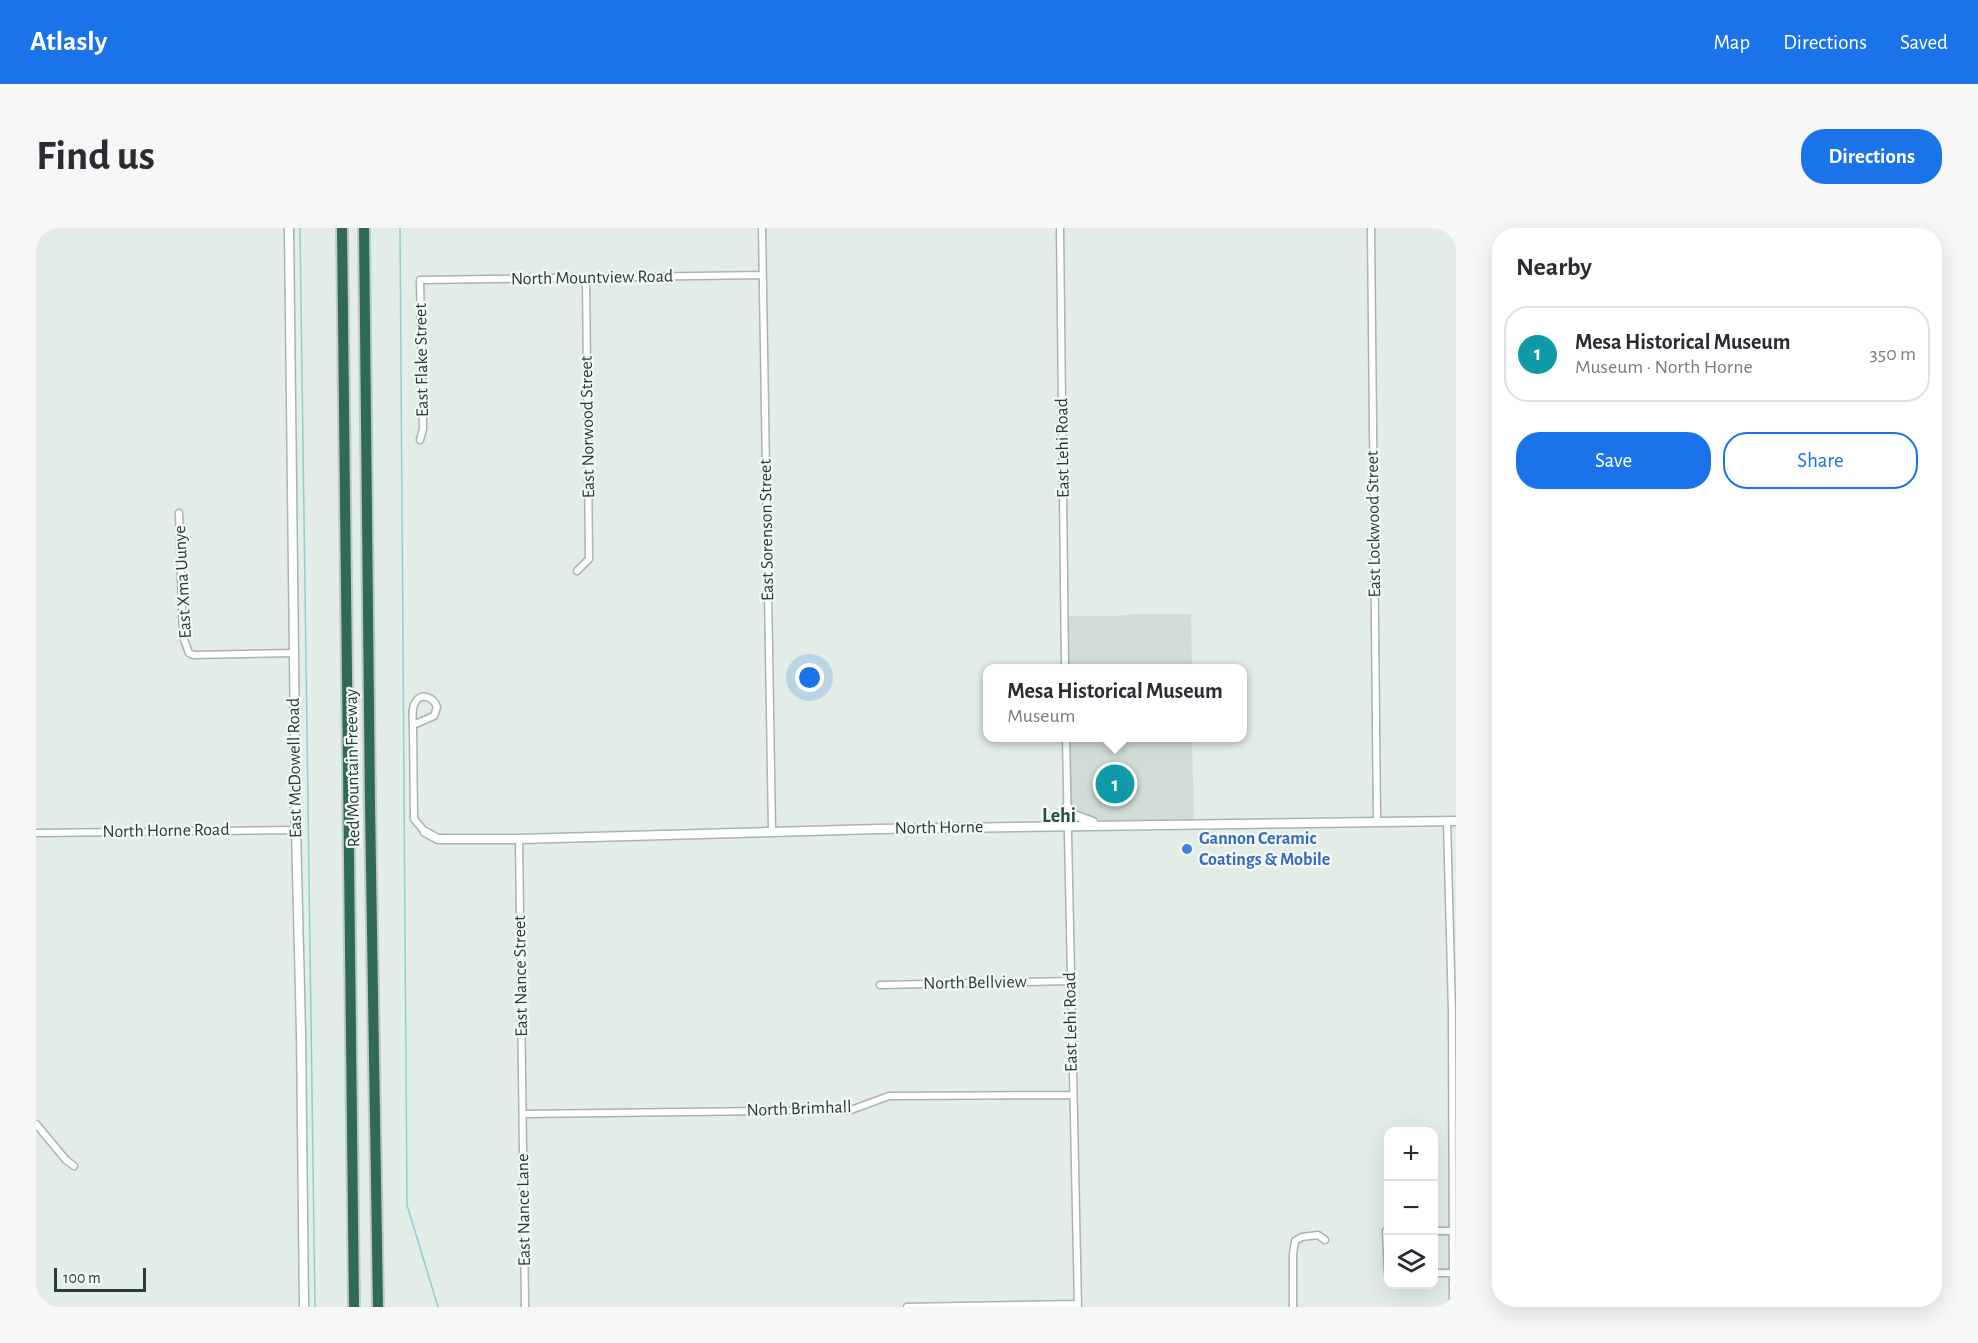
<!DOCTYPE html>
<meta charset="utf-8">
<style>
body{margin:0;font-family:"Alegreya Sans",sans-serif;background:#f7f7f7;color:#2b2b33}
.controls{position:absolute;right:18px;bottom:18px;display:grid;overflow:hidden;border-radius:12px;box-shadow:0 6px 24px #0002}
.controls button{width:54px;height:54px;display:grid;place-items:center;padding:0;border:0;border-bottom:2px solid #e1e1e2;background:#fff;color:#2b2b33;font:30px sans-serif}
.scale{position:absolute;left:18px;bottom:15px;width:92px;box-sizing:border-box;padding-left:6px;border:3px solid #233e34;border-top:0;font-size:16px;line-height:21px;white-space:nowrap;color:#233e34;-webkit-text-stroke:4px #f4f9f6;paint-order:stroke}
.you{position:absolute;left:774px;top:450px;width:21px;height:21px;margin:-15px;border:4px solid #fff;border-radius:50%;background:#1a73e8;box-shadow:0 0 0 9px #1a73e833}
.badge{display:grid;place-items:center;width:39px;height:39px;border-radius:50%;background:#1a73e8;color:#fff;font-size:20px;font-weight:700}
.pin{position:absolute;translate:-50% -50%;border:3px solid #fff;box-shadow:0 2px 6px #0006}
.popup{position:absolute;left:947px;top:436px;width:264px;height:78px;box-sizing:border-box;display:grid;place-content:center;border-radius:12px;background:#fff;filter:drop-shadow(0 2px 4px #0005);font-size:20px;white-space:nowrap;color:#7c7c81}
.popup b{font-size:22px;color:#2b2b33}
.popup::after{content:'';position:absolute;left:50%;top:100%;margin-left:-12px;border:12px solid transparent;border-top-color:#fff}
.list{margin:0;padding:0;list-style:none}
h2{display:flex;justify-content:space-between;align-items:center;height:78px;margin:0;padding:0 24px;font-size:26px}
h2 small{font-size:20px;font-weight:400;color:#7c7c81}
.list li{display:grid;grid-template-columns:39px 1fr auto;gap:18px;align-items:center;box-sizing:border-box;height:96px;margin:0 12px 12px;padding:0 12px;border:2px solid #e1e1e2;border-radius:24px}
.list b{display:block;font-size:22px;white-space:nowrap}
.list p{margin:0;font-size:20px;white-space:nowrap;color:#7c7c81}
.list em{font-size:20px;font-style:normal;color:#7c7c81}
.actions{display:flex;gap:12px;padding:18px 24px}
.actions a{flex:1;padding:14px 0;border:2px solid #1a73e8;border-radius:24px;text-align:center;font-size:21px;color:#1a73e8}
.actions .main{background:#1a73e8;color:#fff}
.icon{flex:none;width:33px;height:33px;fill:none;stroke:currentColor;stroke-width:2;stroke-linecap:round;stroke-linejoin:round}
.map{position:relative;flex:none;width:1420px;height:1079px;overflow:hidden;border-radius:24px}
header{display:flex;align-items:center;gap:36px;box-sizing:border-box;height:84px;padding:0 30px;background:#1a73e8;color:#fff}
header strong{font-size:28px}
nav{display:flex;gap:33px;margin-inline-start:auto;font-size:21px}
.intro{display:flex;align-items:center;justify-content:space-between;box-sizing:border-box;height:144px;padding:0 36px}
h1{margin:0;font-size:42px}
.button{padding:15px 27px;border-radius:24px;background:#1a73e8;color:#fff;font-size:21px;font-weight:700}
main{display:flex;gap:36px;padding:0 36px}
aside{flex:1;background:#fff;border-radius:24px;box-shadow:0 6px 24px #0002}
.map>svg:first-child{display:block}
.built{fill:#d1ddd6}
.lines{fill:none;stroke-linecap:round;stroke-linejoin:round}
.stream{stroke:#8cced1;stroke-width:1.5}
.street-casing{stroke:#a6b5ae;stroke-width:9}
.secondary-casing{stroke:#a2b8ae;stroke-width:11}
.highway-casing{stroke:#c1c9c6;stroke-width:14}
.street{stroke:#fff;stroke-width:6}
.secondary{stroke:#fff;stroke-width:8}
.highway{stroke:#2f6a57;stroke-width:10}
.shop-dot{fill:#3f7fe0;stroke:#f4f9f6;stroke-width:2}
.labels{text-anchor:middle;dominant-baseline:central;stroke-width:4.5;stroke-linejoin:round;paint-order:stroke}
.street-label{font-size:18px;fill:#233e34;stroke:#f4f9f6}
.shop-label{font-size:18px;font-weight:bold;fill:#366cbe;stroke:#f4f9f6;text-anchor:start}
.neighbourhood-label{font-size:20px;font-weight:bold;fill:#1f503e;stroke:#f4f9f6}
</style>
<header>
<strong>Atlasly</strong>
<nav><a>Map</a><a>Directions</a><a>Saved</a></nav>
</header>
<div class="intro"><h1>Find us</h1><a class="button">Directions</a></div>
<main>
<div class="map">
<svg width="1420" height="1079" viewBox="0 0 1420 1079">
<rect width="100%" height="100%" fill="#e3ede7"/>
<path class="built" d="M1098 386H1155L1156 440H1029L1028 388H1082Z
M1030 510H1156L1158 596 1031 598Z"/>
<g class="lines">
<path class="stream" d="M264 0 279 1079
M364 0 371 977 402 1079"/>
<defs>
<path id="street" d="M726 0 736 603
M1024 0 1029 440
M1335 0 1341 593
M384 212 387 201 384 52 727 47
M143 285 147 409 153 425 157 427 258 425
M541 343 553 331 550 50
M377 497 398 488 401 479C398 470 385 463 379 475 375 481 377 492 377 500L378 591 389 604
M1030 510 1042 1079
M1411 593 1416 784 1417 1079
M0 605 260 602
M483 611 489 1079
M844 757 1034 753
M488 886 815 882 853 868 1037 867
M0 896 30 932 38 938
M1352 1003H1350L1352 1045
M1398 1003H1416
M1398 1045H1416
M871 1079 1042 1076
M1257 1079V1026L1259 1013 1266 1009 1282 1007 1289 1012"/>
<path id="secondary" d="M253 0 260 602 265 804 268 1079
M1031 578 1035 586 1057 594
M389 604 402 611H483L841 601 1420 593"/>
<path id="highway" d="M306 0 318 1079
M328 0 334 577 342 1079"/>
</defs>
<use href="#street" class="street-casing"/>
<use href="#secondary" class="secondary-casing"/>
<use href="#highway" class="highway-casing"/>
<use href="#street" class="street"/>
<use href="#secondary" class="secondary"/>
<use href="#highway" class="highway"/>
</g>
<circle class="shop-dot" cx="1151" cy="621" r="6"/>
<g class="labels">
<g class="street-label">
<text transform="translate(556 50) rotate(-1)">North Mountview Road</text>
<text transform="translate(386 132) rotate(-91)">East Flake Street</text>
<text transform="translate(552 199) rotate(-91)">East Norwood Street</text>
<text transform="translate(1027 220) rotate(-91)">East Lehi Road</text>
<text transform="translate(1338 296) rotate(-91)">East Lockwood Street</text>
<text transform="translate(731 302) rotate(-91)">East Sorenson Street</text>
<text transform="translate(147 354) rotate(-93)">East Xma Uunye</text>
<text transform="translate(259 540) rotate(-91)">East McDowell Road</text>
<text transform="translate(317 540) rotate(-91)">Red Mountain Freeway</text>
<text transform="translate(903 600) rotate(-1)">North Horne</text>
<text transform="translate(130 603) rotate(-1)">North Horne Road</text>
<text transform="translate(485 748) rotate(-91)">East Nance Street</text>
<text transform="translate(939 755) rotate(-1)">North Bellview</text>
<text transform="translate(1035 794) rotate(-91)">East Lehi Road</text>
<text transform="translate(763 881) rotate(-2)">North Brimhall</text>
<text transform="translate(488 982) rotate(-91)">East Nance Lane</text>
</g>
<g class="shop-label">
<text x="1163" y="611">Gannon Ceramic<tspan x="1163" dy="21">Coatings &amp; Mobile</tspan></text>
</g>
<g class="neighbourhood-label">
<text x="1023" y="588">Lehi</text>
</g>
</g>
</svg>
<div class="controls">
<button>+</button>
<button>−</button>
<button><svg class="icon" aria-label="layers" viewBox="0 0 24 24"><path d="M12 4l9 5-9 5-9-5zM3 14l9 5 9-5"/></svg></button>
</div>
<div class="scale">100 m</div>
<div class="you"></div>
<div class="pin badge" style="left:1079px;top:556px;background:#0f9aa8">1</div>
<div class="popup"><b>Mesa Historical Museum</b>Museum</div>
</div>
<aside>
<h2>Nearby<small></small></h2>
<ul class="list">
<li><span class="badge" style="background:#0f9aa8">1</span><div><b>Mesa Historical Museum</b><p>Museum · North Horne</p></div><em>350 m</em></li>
</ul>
<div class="actions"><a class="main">Save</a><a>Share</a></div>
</aside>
</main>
